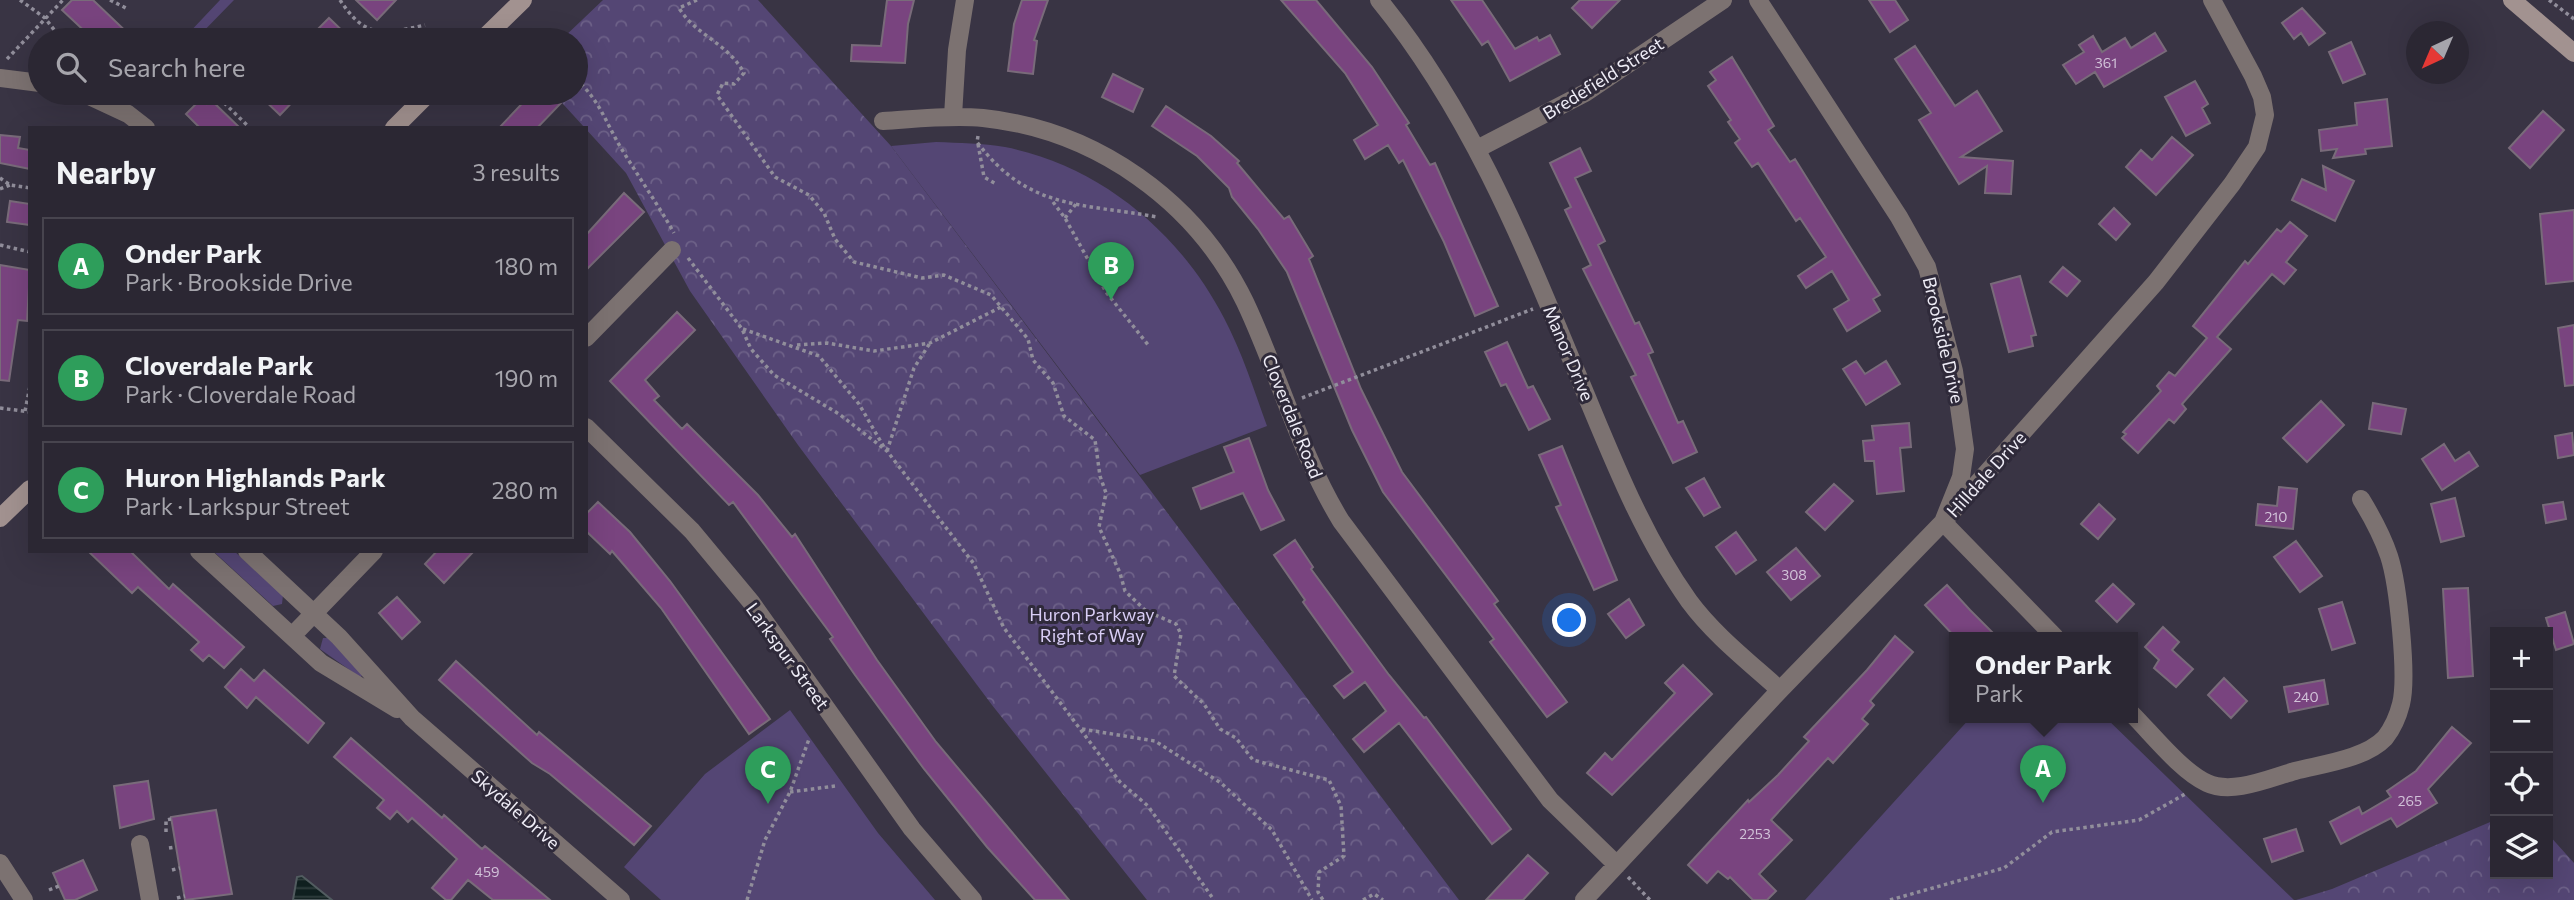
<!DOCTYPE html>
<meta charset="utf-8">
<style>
body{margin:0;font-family:Commissioner,sans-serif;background:#37333f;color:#f1f3f6}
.controls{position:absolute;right:21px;bottom:21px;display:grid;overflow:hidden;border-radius:0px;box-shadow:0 7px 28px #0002}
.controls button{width:63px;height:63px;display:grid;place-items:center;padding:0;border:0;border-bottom:2px solid #47444e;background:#2b2733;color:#f1f3f6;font:35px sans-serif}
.compass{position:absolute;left:2406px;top:21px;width:63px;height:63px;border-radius:50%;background:#2b2733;box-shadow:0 7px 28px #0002;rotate:224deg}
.you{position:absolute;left:1570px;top:621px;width:24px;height:24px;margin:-18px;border:5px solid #fff;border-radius:50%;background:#1a73e8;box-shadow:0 0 0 10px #1a73e833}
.badge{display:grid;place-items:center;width:46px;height:46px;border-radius:50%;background:#b0adfa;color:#fff;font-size:23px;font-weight:700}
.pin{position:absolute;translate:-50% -58px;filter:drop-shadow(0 2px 4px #0008)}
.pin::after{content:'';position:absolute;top:37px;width:24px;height:21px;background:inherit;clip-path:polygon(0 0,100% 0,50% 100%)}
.popup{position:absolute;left:1949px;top:632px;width:189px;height:91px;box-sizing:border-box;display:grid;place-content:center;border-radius:0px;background:#2b2733;filter:drop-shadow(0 2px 5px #0005);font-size:23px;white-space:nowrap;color:#a6a5ac}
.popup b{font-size:26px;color:#f1f3f6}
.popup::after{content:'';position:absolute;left:50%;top:100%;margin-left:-14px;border:14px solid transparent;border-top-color:#2b2733}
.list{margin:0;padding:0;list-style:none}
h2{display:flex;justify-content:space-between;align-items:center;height:91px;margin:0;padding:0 28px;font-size:30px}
h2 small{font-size:23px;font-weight:400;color:#a6a5ac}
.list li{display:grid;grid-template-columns:46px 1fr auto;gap:21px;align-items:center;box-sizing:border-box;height:98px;margin:0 14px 14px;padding:0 14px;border:2px solid #47444e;border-radius:0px}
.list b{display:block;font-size:26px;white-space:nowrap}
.list p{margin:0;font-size:23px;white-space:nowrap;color:#a6a5ac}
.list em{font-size:23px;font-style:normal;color:#a6a5ac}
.icon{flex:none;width:38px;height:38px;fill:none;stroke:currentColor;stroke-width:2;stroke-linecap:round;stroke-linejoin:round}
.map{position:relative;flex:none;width:2574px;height:900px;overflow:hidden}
.search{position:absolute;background:#2b2733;box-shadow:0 7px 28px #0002;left:28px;top:28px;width:560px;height:77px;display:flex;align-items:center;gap:18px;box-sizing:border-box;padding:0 24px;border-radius:38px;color:#a6a5ac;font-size:26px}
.panel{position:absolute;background:#2b2733;box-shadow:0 7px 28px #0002;left:28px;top:126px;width:560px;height:427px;border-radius:0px}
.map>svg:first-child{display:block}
.green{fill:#544674}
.forest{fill:url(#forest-crowns)}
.water{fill:url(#water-rules);stroke:#525c60;stroke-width:2}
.building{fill:#79447f;stroke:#796b7a;stroke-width:2}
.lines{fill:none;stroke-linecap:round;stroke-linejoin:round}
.path{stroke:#918e9b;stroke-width:3.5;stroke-dasharray:3.5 3.5;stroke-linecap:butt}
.street{stroke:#7c7271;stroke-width:18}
.secondary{stroke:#a29290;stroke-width:18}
.labels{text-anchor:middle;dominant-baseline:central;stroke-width:6;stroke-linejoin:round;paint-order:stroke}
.number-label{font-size:14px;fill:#d1c2d8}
.street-label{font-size:18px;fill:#eeecf6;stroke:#2f2a3a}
.park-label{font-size:18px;fill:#d9cef6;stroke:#2f2a3a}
</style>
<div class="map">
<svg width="2574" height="900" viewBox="0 0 2574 900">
<defs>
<pattern id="forest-crowns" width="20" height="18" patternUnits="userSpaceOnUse" patternTransform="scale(1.75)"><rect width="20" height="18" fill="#544674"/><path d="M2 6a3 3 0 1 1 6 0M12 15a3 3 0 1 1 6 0" fill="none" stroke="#6d6188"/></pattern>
<pattern id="water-rules" width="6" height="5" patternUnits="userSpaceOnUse" patternTransform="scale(1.75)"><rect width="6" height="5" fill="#0f1f1f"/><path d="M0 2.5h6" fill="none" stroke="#324040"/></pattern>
</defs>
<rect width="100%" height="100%" fill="#393444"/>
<path class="green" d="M220 0H234L195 40H186V36Z
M936 142C959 143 983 143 1005 147 1101 166 1180 233 1224 318 1242 352 1254 390 1267 426L1140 475 891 146Z
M213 551H234L283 595 282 604 273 606Z
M323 638H328L362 674 361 678 320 649Z
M790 710 878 833 935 900H661L624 867 705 774Z
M1971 717H2105L2294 900H1805Z"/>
<path class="forest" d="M603 0H758L891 146 1459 900H1147L992 705 798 445 690 291 626 173 553 93H576V40H561Z
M2495 820V874H2548V834L2574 863V900H2296L2332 889Z"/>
<path class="water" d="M302 876 332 900H293L297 877Z"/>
<path class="building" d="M72 0H93L135 40H94L62 10Z
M356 0H396L377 20Z
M887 0H914L908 24 905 63 851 61 852 45 881 46Z
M1022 0H1048L1034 40 1037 41 1033 74 1008 71 1014 24Z
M1281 0H1316L1372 67 1409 123 1406 125 1430 165 1435 163 1498 306 1475 316 1444 242 1403 160 1399 163 1388 145 1365 159 1354 140 1378 125 1345 73Z
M1451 0H1482L1515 49 1537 37 1539 41 1550 35 1560 54 1510 81 1488 41 1482 45Z
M1580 0H1620L1592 28 1572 8Z
M1869 0H1895L1908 20 1890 32Z
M2302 8 2325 33 2309 45 2301 33 2294 39 2282 23Z
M329 18 352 40H307Z
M2155 33 2166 51 2104 87 2095 72 2076 84 2063 65 2084 52 2079 45 2093 36 2102 52 2125 38 2131 48Z
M2351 42 2365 74 2343 83 2329 52Z
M1915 46 1955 106 1977 91 2002 131 1961 157 2013 161 2011 194 1985 193 1987 166 1959 184 1919 120 1931 113 1895 59Z
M1732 57 1774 126 1768 130 1790 162 1795 159 1880 295 1873 299 1880 311 1847 331 1834 309 1849 300 1832 271 1806 288 1798 276 1826 257 1800 218 1796 221 1758 163 1752 167 1735 143 1740 139 1728 122 1731 120 1708 86 1716 80 1710 72Z
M1113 74 1143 89 1133 112 1102 97Z
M2195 81 2208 104 2202 108 2210 123 2186 136 2165 97Z
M257 93H301L280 115Z
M532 93H551L561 103 537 128H499Z
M202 98 207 104 211 100 240 128H200L186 114Z
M2387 99 2392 146 2365 149 2366 154 2333 158 2337 149 2321 151 2319 130 2357 125 2355 103Z
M1166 106 1211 136 1239 161 1237 163 1284 219 1289 216 1313 256 1309 259 1361 389 1402 472 1498 601 1494 604 1567 702 1547 717 1490 642 1494 639 1383 492 1352 430 1287 272 1258 229 1232 197 1229 188 1197 156 1152 126Z
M2543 111 2564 130 2530 168 2509 148Z
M0 135 20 137 18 148 30 150V169L0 163Z
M2172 137 2193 155 2156 195 2126 167 2141 150 2152 160Z
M1580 148 1591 171 1575 178 1605 241 1598 245 1635 324 1639 322 1653 352 1648 354 1678 423 1683 421 1697 452 1673 463 1631 377 1636 375 1583 269 1591 265 1565 210 1571 207 1550 163Z
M2323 166 2354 181 2335 221 2292 200 2302 179 2326 190Z
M624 193 644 212 586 270V235Z
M10 201 30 204V225L7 222Z
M2114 208 2130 224 2116 240 2099 224Z
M2574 210V281L2546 284 2540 214Z
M2290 222 2307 236 2286 262 2296 270 2284 284 2272 274 2217 337 2231 349 2182 404 2186 409 2174 423 2169 419 2138 453 2122 438 2126 434 2123 432 2161 391 2157 386 2169 372 2175 376 2207 338 2193 326 2214 300 2245 261 2248 264 2277 229 2281 232Z
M0 265 30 270 27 321 18 320 9 381 0 380Z
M2063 267 2080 281 2067 296 2050 282Z
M2020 276 2036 335 2031 336 2033 346 2009 352 1991 284Z
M677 312 695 330 645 380 659 396 654 400 682 429 687 424 758 495 792 537 795 534 877 660 936 742 1069 900H1035L987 847 924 769 855 675 830 639 833 637 733 502 729 505 610 381Z
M2574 325V385L2565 386 2558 328Z
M1507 342 1528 388 1533 386 1550 419 1529 430 1506 384 1501 386 1485 352Z
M1856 361 1865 374 1886 361 1900 384 1866 405 1843 369Z
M2321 401 2344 425 2307 462 2283 438Z
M2373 403 2406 409 2401 434 2369 429Z
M1909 423 1911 447 1900 448 1904 491 1877 494 1874 461H1865L1863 441 1874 440 1872 426Z
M2572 433 2574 455 2558 458 2555 436Z
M1249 438 1268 490 1284 520 1261 530 1243 493 1201 509 1193 488 1234 472 1224 447Z
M2444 444 2455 461 2469 452 2478 466 2442 490 2422 459Z
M1562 446 1617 580 1594 590 1556 507 1561 505 1539 455Z
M1704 478 1720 507 1704 516 1686 488Z
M1834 484 1853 501 1825 530 1806 512Z
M2279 487 2297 489 2293 529 2256 525 2258 504 2277 506Z
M2455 498 2464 536 2441 542 2431 504Z
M598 502 630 532 670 581 770 719 749 734 661 608 612 551 610 554 586 531V514Z
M2563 502 2566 519 2546 523 2543 505Z
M2099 504 2115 519 2098 539 2081 524Z
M1736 532 1756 560 1736 574 1716 547Z
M1295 540 1313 567 1311 569 1389 675 1424 718 1426 717 1511 829 1492 844 1399 723 1364 752 1353 739 1386 711 1365 682 1344 698 1334 686 1353 672 1303 602 1305 600 1274 555Z
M2296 541 2322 576 2300 592 2274 557Z
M1796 548 1820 576 1791 600 1767 572Z
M88 551H130L169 589 173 584 244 647 224 668 209 655 203 661 191 650 199 642 138 587 132 593Z
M437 551H474L444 583 425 564Z
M2113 584 2134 604 2117 622 2096 601Z
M1947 585 1970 610 1997 637H1955L1925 605Z
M2468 588 2473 676 2448 678 2443 589Z
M397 597 420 622 402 639 379 613Z
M1629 599 1644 625 1626 638 1608 614Z
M2342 602 2355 643 2332 650 2319 609Z
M2565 612 2574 644 2556 650 2546 618Z
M2163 627 2179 642 2172 650 2193 669 2176 687 2154 668 2159 660 2145 647Z
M1895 636 1913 652 1870 701 1874 705 1862 719 1868 724 1833 763 1828 758 1771 820 1792 840 1759 874 1776 891 1767 900H1753L1730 877 1728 879 1718 871 1707 883 1688 865 1748 800 1749 802 1778 775 1809 741 1804 737 1867 670Z
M456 661 537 735 539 732 651 826 634 845 550 774 532 763 439 680Z
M1683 665 1712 694 1612 795 1587 773 1605 753 1612 760 1675 693 1665 683Z
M241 669 254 681 264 670 324 723 308 743 256 697 247 708 225 687Z
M2224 678 2247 701 2231 718 2208 695Z
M2324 680 2328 704 2289 712 2284 687Z
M2452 727 2471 743 2428 789 2437 803 2397 827 2391 818 2341 844 2330 822 2359 807 2362 814 2391 797 2387 791 2416 771Z
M351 738 442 818 444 815 482 849 485 846 550 900H493L468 880 451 900H446L432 888 457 859 412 818 408 822 397 811 390 819 377 808 384 800 334 757Z
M148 781 154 819 120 828 114 786Z
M216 810 232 894 185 900 171 817Z
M2296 829 2303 851 2272 862 2264 839Z
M1528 855 1548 873 1523 900H1486Z
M83 860 97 890 75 900H65L53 873Z"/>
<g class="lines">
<path class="path" d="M20 0 45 18 62 40
M110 0 128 9
M340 0C366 40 384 34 425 25
M697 0 679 8C695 35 728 43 744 73L734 84 723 83 717 95 775 177 809 195 824 213 835 239 854 262 922 278 944 275 991 295 1028 339 1033 360 1053 383 1064 416 1095 440 1100 476 1106 493 1099 527 1120 573 1125 591 1146 611 1176 624 1181 634 1174 676 1204 704 1220 729 1236 738 1253 760 1329 780 1341 806 1344 856 1319 872 1318 892 1323 900
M2549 0 2574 19
M7 59 63 0
M576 79C600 101 605 121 621 148 638 176 657 203 674 233
M214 93 250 128
M978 136 977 142C1028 210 1081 203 1157 217
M978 144 984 177 996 184
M0 178 10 185 30 188
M0 189 10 185
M1053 202 1065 218 1106 292 1149 346
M1065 218 1076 204
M0 245 30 252
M688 258 742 329 751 349 774 375 839 414 887 451 974 564 1004 628 1120 782 1148 806 1214 900
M743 329 819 356 859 404 885 449
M797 345 827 343 874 351 930 343 1001 307
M1302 398 1533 309
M0 408 30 412
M25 411 30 386
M887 451 914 368 930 343
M1082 729 1155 741 1221 783 1272 830 1312 900
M790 792 835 786
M166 832V820L171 819
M169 848 175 847
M172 870 180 868
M1628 877 1650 900
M49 890 59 886
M177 898 185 896
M747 900 765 840 790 792 809 739
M1363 900 1374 894 1383 900
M1890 900 2004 868 2052 832 2139 820 2187 793"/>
<path class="street" d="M1379 0C1472 114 1525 248 1581 383 1612 457 1642 535 1689 601 1714 635 1749 662 1780 690
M1758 0 1899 217 1927 267 1954 371 1965 449 1961 477 1943 522 2055 637
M0 78 40 83
M83 93 128 114 146 128
M953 116 957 50 965 0
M883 121C916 119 950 115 983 118 1096 130 1196 201 1245 302 1279 374 1300 454 1341 521L1550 800 1617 865
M1479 148 1585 93 1723 0
M586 338 672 250
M586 427 692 531 751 602 912 829 973 900
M199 551 321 663 397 709
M247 551 339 637 412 718 621 900
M292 636 374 551
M2132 714C2152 734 2181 771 2207 783 2232 795 2270 778 2295 771 2322 764 2365 759 2385 738 2392 729 2398 716 2401 704 2408 677 2398 583 2389 556 2382 535 2372 517 2361 499
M140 844 150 900
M0 863 24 900
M1584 900 1780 690 1943 522 2156 282 2232 184 2257 147 2265 115 2262 97 2253 76 2212 0"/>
<path class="secondary" d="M2512 0 2574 53
M482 40 523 0
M394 128 429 93
M0 518 30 489"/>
</g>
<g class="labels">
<g class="number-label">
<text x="2106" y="62">361</text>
<text x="2276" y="516">210</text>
<text x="1794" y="574">308</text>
<text x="2306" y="696">240</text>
<text x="2410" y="800">265</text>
<text x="1755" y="833">2253</text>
<text x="487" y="871">459</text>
</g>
<g class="street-label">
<text transform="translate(1603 78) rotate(-32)">Bredefield Street</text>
<text transform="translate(1944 340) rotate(77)">Brookside Drive</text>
<text transform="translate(1569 353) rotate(67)">Manor Drive</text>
<text transform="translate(1293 416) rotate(68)">Cloverdale Road</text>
<text transform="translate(1986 474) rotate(-48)">Hilldale Drive</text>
<text transform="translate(788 656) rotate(54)">Larkspur Street</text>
<text transform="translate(516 809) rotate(41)">Skydale Drive</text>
</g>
<g class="park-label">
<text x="1092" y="614">Huron Parkway<tspan x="1092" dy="21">Right of Way</tspan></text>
</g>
</g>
</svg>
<div class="controls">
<button>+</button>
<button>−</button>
<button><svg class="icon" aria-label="locate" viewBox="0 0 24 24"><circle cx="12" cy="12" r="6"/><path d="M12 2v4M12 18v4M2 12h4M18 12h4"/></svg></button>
<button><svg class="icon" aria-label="layers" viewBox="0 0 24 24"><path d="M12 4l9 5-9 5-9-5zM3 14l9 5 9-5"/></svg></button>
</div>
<svg class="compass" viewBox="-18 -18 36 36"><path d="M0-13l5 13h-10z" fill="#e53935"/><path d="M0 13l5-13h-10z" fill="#a6a5ac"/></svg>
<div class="you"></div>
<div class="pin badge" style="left:2043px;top:803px;background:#2e9e5b">A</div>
<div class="popup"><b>Onder Park</b>Park</div>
<div class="pin badge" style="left:1111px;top:300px;background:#2e9e5b">B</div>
<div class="pin badge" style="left:768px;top:804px;background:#2e9e5b">C</div>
<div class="search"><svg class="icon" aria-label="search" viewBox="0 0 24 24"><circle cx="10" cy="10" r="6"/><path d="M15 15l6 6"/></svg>Search here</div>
<section class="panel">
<h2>Nearby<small>3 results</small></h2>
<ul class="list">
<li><span class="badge" style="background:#2e9e5b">A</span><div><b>Onder Park</b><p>Park · Brookside Drive</p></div><em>180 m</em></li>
<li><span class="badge" style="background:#2e9e5b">B</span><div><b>Cloverdale Park</b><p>Park · Cloverdale Road</p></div><em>190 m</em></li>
<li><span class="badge" style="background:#2e9e5b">C</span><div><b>Huron Highlands Park</b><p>Park · Larkspur Street</p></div><em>280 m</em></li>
</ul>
</section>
</div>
